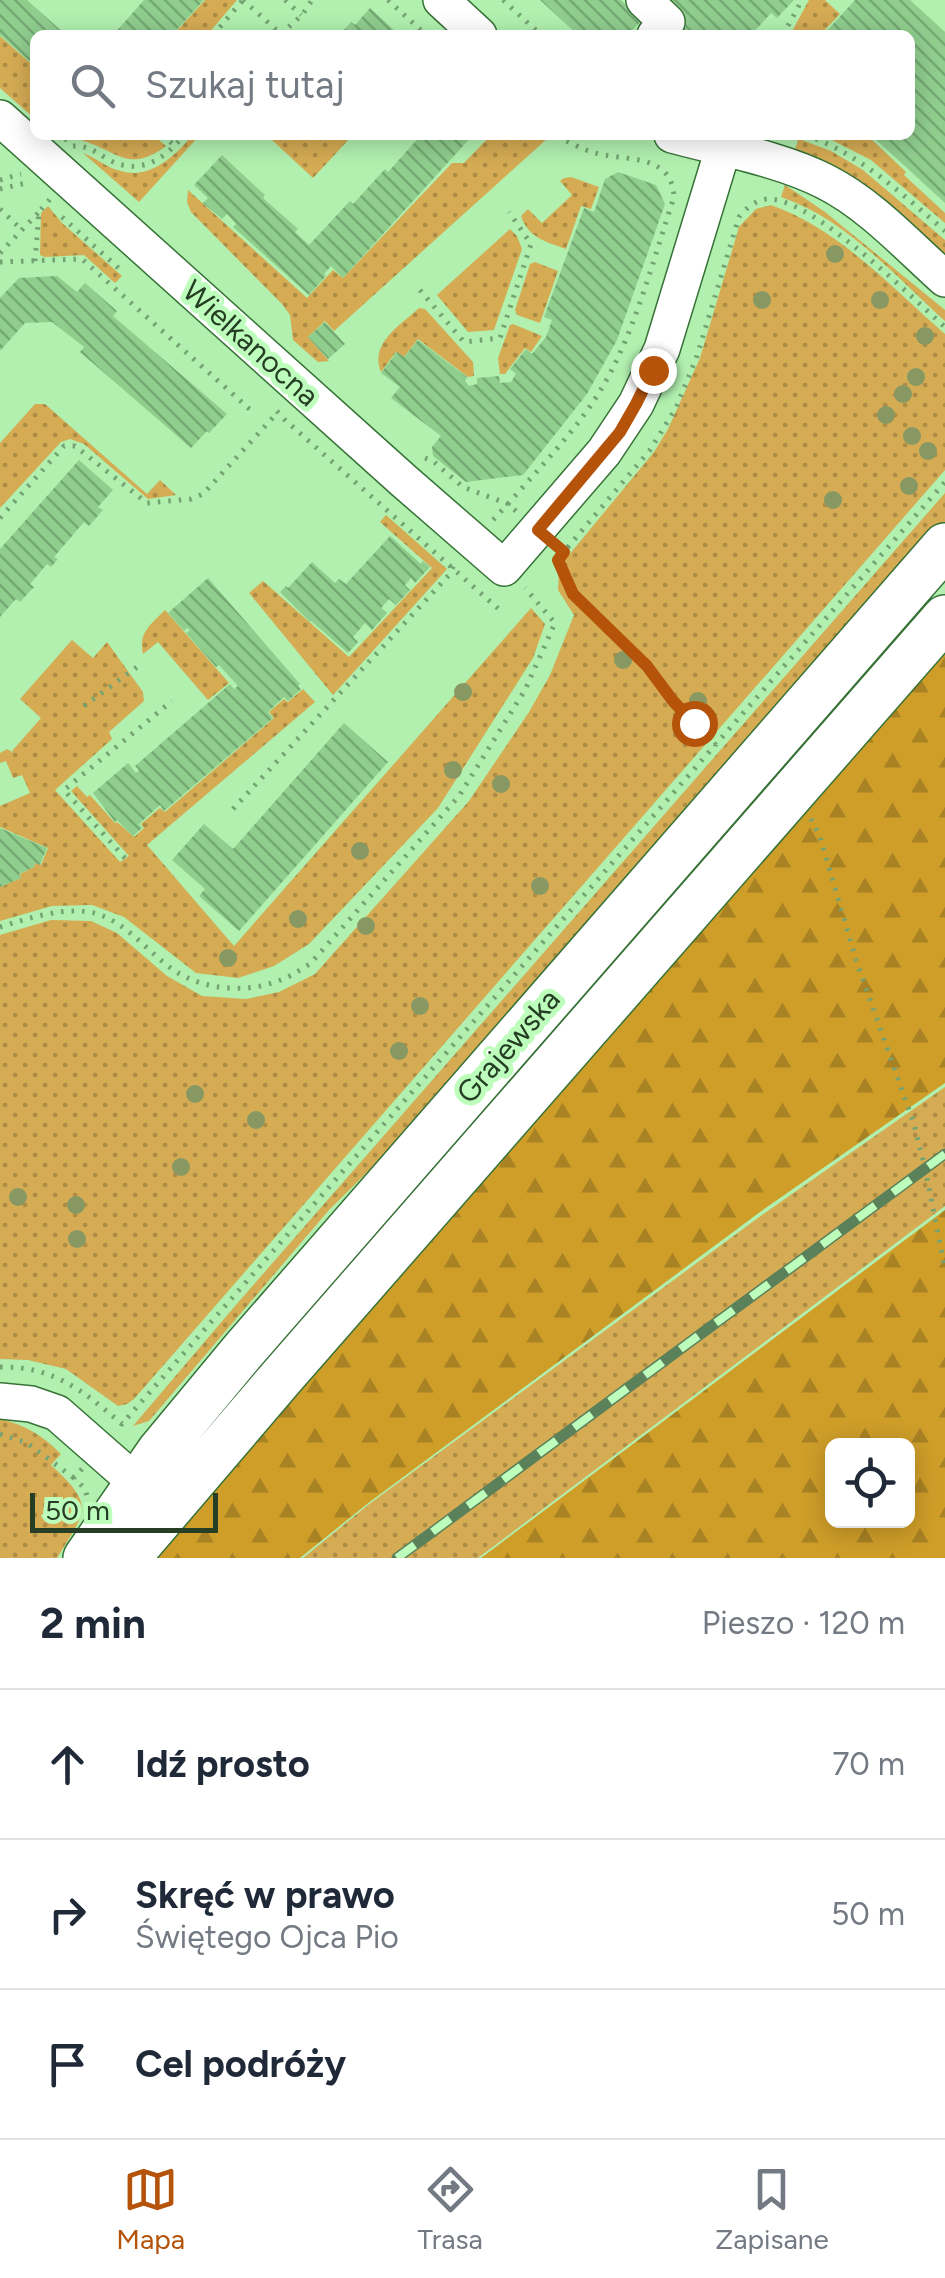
<!DOCTYPE html>
<html lang="pl">
<meta charset="utf-8">
<style>
body{margin:0;font-family:Figtree,sans-serif;background:#f2f2f3;color:#1f2937}
.controls{position:absolute;right:30px;bottom:30px;display:grid;overflow:hidden;border-radius:15px;box-shadow:0 5px 25px #0003}
.controls button{width:90px;height:90px;display:grid;place-items:center;padding:0;border:0;border-bottom:2px solid #e0e1e3;background:#fff;color:#1f2937;font:50px sans-serif}
.scale{position:absolute;left:30px;bottom:25px;width:188px;box-sizing:border-box;padding-left:10px;border:5px solid #253e24;border-top:0;font-size:28px;line-height:35px;white-space:nowrap;color:#253e24;-webkit-text-stroke:8px #befebc;paint-order:stroke}
.stop{position:absolute;width:30px;height:30px;margin:-22px;border:8px solid #b45309;border-radius:50%;background:#fff}
.stop.end{background:#b45309;border-color:#fff;box-shadow:0 2px 10px #0008}
.list{margin:0;padding:0;list-style:none}
h2{display:flex;justify-content:space-between;align-items:center;height:130px;margin:0;padding:0 40px;font-size:42px}
h2 small{font-size:32px;font-weight:400;color:#747a83}
.list li{display:grid;grid-template-columns:65px 1fr auto;gap:30px;align-items:center;box-sizing:border-box;height:150px;padding:0 40px;border-top:2px solid #e0e1e3}
.list b{display:block;font-size:38px;white-space:nowrap}
.list p{margin:0;font-size:32px;white-space:nowrap;color:#747a83}
.list em{font-size:32px;font-style:normal;color:#747a83}
.icon{flex:none;width:55px;height:55px;fill:none;stroke:currentColor;stroke-width:2;stroke-linecap:round;stroke-linejoin:round}
.map{position:relative;flex:none;width:945px;height:1558px;overflow:hidden}
.search{position:absolute;background:#fff;box-shadow:0 5px 25px #0003;left:30px;right:30px;top:30px;height:110px;display:flex;align-items:center;gap:25px;box-sizing:border-box;padding:0 35px;border-radius:15px;color:#747a83;font-size:38px}
.sheet{height:580px;background:#fff}
nav{display:flex;justify-content:space-around;align-items:center;box-sizing:border-box;height:140px;border-top:2px solid #e0e1e3;background:#fff;font-size:28px;color:#747a83}
nav a{display:grid;justify-items:center;gap:5px}
nav .on{color:#b45309}
.map>svg:first-child{display:block}
.grass{fill:url(#grass-dots)}
.forest{fill:url(#forest-firs);fill-rule:evenodd}
.building{fill:url(#building-back-hatch)}
.lines{fill:none;stroke-linecap:round;stroke-linejoin:round}
.minor-casing{stroke:#377237;stroke-width:38}
.major-casing{stroke:#377237;stroke-width:48}
.path{stroke:#74a373;stroke-width:5;stroke-dasharray:2.5 8;stroke-linecap:butt}
.minor{stroke:#fff;stroke-width:35}
.major{stroke:#fff;stroke-width:45}
.rail-casing{stroke:#5a8159;stroke-width:11}
.rail{stroke:#befebc;stroke-width:8;stroke-dasharray:22;stroke-linecap:butt}
.tree{fill:#879863}
.route{stroke:#b45309;stroke-width:12}
.labels{text-anchor:middle;dominant-baseline:central;stroke-width:10;stroke-linejoin:round;paint-order:stroke}
.street-label{font-size:30px;fill:#253e24;stroke:#befebc}
</style>
<div class="map">
<svg width="945" height="1558" viewBox="0 0 945 1558">
<defs>
<pattern id="grass-dots" width="8" height="8" patternUnits="userSpaceOnUse" patternTransform="scale(2.5)"><rect width="8" height="8" fill="#d5ab54"/><path d="M2 2h.1M6 6h.1" fill="none" stroke="#ad8d45" stroke-width="1.8" stroke-linecap="round"/></pattern>
<pattern id="forest-firs" width="22" height="20" patternUnits="userSpaceOnUse" patternTransform="scale(2.5)"><rect width="22" height="20" fill="#cf9e29"/><path d="M5 1l3.5 6h-7zM16 11l3.5 6h-7z" fill="#a88223"/></pattern>
<pattern id="building-back-hatch" width="6" height="6" patternUnits="userSpaceOnUse" patternTransform="scale(2.5)"><rect width="6" height="6" fill="#90ce8e"/><path d="M-1 5l2 2M0 0l6 6M5-1l2 2" fill="none" stroke="#75a974"/></pattern>
</defs>
<rect width="100%" height="100%" fill="#b1f0af"/>
<path class="grass" d="M205 0H237L207 35H173Z
M809 0H825L840 14 820 35H790Z
M0 36 35 67V119L0 88Z
M101 135H153L166 146C128 174 118 151 81 140Z
M192 135H200L139 202 83 153C96 158 107 168 121 171 149 180 176 156 192 135Z
M276 135H359L355 138 352 136 313 178 272 140Z
M491 135H543L548 138 334 331 325 321 308 337 329 361 318 362 293 340 290 315 282 304 191 212 187 202 188 190 307 298 333 270 343 278 452 163H464Z
M822 135H867L906 172 904 175 945 213V223L871 160Z
M798 140H802L831 151 863 170 945 240V254L878 199 794 153Z
M571 177 599 187 591 209 581 206 566 249C547 242 528 238 521 216L528 209 542 223 572 195 560 181 564 178Z
M785 185 825 212 945 310V321C895 276 846 219 781 197Z
M771 205C838 228 892 288 945 334V470L134 1399 127 1404 118 1406 66 1369 28 1360 0 1359V935L51 920 91 921 117 933 167 976 202 996 246 999 279 992 315 974 469 801 529 712 550 675 574 615 558 590 559 567 654 452 668 429 700 358 739 227 756 209Z
M48 206 62 223 122 276 115 283 84 255 45 257 40 255 41 213Z
M510 229 517 236 522 249 494 330 468 332 437 295Z
M535 262 558 271 540 323 517 315 515 310 530 264Z
M419 308 425 309 473 362 474 376 468 377 418 339 404 357 396 352 381 372C369 343 401 325 419 308Z
M513 324 542 336 531 352 525 348 505 374H500L498 358 510 325Z
M35 404H45L147 494 160 480 176 495 148 499 84 444 70 439 61 442 0 508V443Z
M945 493V523L442 1098 329 1210 149 1421 133 1426 235 1306Z
M386 515 447 569 333 695 249 593 263 581 349 657 432 568 380 522Z
M531 608 545 624 533 658 438 808 309 944 274 966 238 978 196 973 124 917 92 905 52 906 0 921V887L21 878 20 874 34 867 35 863 41 865 48 848 0 827V806L30 793 22 775 13 778 6 761 0 763V753L7 749 14 753 12 751 41 718 20 699 72 640 93 658 107 642 143 692 144 701 109 732 112 739 55 790 120 862 129 856 71 791 77 786 87 797 90 795 115 823 117 822 134 837 144 828 141 824 160 808 165 812 274 718 269 712 284 699 288 702 303 689 315 702 147 845 234 946Z
M165 610 229 683 208 700 158 642 143 654C138 633 151 624 165 610Z
M945 1087V1206L478 1558H303L368 1505 762 1215Z
M0 1419C26 1425 43 1436 61 1454L51 1465C96 1506 86 1511 57 1558H0Z"/>
<path class="forest" d="M945 641V1083L760 1212 367 1504 300 1558H149Z
M945 1210V1558H481ZM832 1446H908V1520H832Z"/>
<path class="building" d="M0 0H27L66 35H35V66L0 35Z
M144 0H204L172 35H113Z
M540 0H621L642 20 628 35H578Z
M659 0H794L777 18 771 13 751 35H678L686 26Z
M855 0H910L945 32V203L871 135H910V35H823Z
M370 8 396 32 393 35H339L351 22 355 25Z
M421 135H473L343 278 331 266 324 274 326 276 309 295 233 227 236 224 227 214 222 219 203 203 208 198 194 185 222 155 265 195 263 198 298 229 295 232 309 245 350 201 353 204 385 169 388 172Z
M618 172 656 185 665 204 617 340 587 394 523 475 466 482 433 456 432 447 441 436 391 398 400 387 381 373 397 352 404 357 418 340 467 377 465 381 469 386 477 384V378L499 376 500 383 511 382 516 374 510 369 526 349 532 354 546 337 552 320 544 317 584 208 594 212 605 179Z
M57 276 77 292 85 283 117 311 113 316 227 414 209 433 207 431 191 448 80 352 84 347 52 322 25 323 0 351V298L19 278Z
M325 322 345 344 328 359 308 337Z
M79 460 113 490 98 507 103 510 89 526 84 522 54 557 58 559 51 567 47 564 30 584 34 587 20 602 16 599 0 617V549Z
M390 536 421 564 423 561 430 567 415 583 411 578 405 585 410 590 396 605 389 599 381 608 387 613 372 630 365 623 353 637 358 642 348 653 311 621 310 622 280 592 286 586 288 588 312 562 335 583 339 579 346 584Z
M208 578 300 684 298 686 301 689 288 701 284 697 268 712 273 718 164 811 160 805 139 824 142 828 133 836 117 820 115 822 93 793 128 763 136 773 139 770 135 766 230 684 234 689 238 686 219 665 216 667 186 633 190 630 187 628 184 631 168 613Z
M344 723 388 762 239 931 199 896 205 889 172 860 204 824 233 849Z
M0 828 47 848 40 865 35 863 34 867 19 874 21 878 0 887Z"/>
<g class="lines">
<defs>
<path id="minor" d="M441 0 479 35
M644 0 667 22 655 35
M0 118 404 481 504 568 604 452 636 404 662 349 723 149
M672 135C720 148 782 159 826 182 871 205 908 246 945 279
M0 1401 31 1404 57 1413 155 1499"/>
<path id="major" d="M86 1558 160 1451 243 1351 945 546
M127 1558 280 1379 945 618"/>
</defs>
<use href="#minor" class="minor-casing"/>
<use href="#major" class="major-casing"/>
<path class="path" d="M243 0 281 34
M285 0 301 15
M388 0 426 35
M503 0 541 35
M281 34 302 15 312 0
M213 35 243 0
M783 35 802 0
M162 135 175 146
M806 135C861 155 901 193 945 231
M64 140 79 135
M73 146C88 145 97 153 109 160 140 176 165 159 184 135
M0 180 21 174
M0 189 26 183
M0 209 22 230
M62 217 124 273
M0 253 39 212
M35 261 39 212 51 198
M0 262 82 259 255 414
M420 290 464 342 500 338 531 244 509 212
M277 411 285 420 502 612
M425 458 433 461 463 487 508 504 492 521
M516 511 508 504C539 468 575 432 600 391 634 336 653 260 674 197 672 151 621 162 592 152 579 148 567 141 555 135
M0 518 64 446H75L147 503 191 499 203 494 278 412
M84 706 141 664
M716 745 673 701 647 666 573 594 557 560 650 450 676 408 697 356 739 217C746 208 758 198 771 199 817 203 909 295 945 327
M233 809 449 575 455 563
M811 819 820 837 856 960 914 1124 925 1168 945 1269
M125 858 64 790 172 701
M0 927C28 918 69 905 98 914 129 925 147 951 172 969 204 991 248 994 283 979 292 976 301 969 310 964L459 796 525 690 555 623 525 588
M0 1367C54 1366 83 1391 122 1424L945 482
M0 1434 27 1443 74 1478
M82 1469 74 1478 85 1489 87 1496"/>
<use href="#minor" class="minor"/>
<use href="#major" class="major"/>
<defs>
<path id="rail" d="M397 1558 945 1154"/>
</defs>
<use href="#rail" class="rail-casing"/>
<use href="#rail" class="rail"/>
</g>
<g class="tree">
<circle cx="835" cy="254" r="9"/>
<circle cx="762" cy="300" r="9"/>
<circle cx="880" cy="300" r="9"/>
<circle cx="925" cy="336" r="9"/>
<circle cx="916" cy="377" r="9"/>
<circle cx="903" cy="394" r="9"/>
<circle cx="886" cy="415" r="9"/>
<circle cx="912" cy="436" r="9"/>
<circle cx="928" cy="451" r="9"/>
<circle cx="909" cy="486" r="9"/>
<circle cx="833" cy="500" r="9"/>
<circle cx="623" cy="660" r="9"/>
<circle cx="463" cy="692" r="9"/>
<circle cx="698" cy="701" r="9"/>
<circle cx="453" cy="770" r="9"/>
<circle cx="501" cy="784" r="9"/>
<circle cx="360" cy="851" r="9"/>
<circle cx="540" cy="886" r="9"/>
<circle cx="298" cy="919" r="9"/>
<circle cx="366" cy="926" r="9"/>
<circle cx="228" cy="958" r="9"/>
<circle cx="420" cy="1006" r="9"/>
<circle cx="399" cy="1051" r="9"/>
<circle cx="195" cy="1094" r="9"/>
<circle cx="256" cy="1120" r="9"/>
<circle cx="181" cy="1167" r="9"/>
<circle cx="18" cy="1197" r="9"/>
<circle cx="76" cy="1205" r="9"/>
<circle cx="77" cy="1239" r="9"/>
</g>
<g class="lines">
<path class="route" d="M653 370 636 404 620 432 538 530 564 552 558 560 573 594 647 666 673 701 694 723"/>
</g>
<g class="labels">
<g class="street-label">
<text transform="translate(251 343) rotate(42)">Wielkanocna</text>
<text transform="translate(508 1046) rotate(-49)">Grajewska</text>
</g>
</g>
</svg>
<div class="controls">
<button><svg class="icon" aria-label="locate" viewBox="0 0 24 24"><circle cx="12" cy="12" r="6"/><path d="M12 2v4M12 18v4M2 12h4M18 12h4"/></svg></button>
</div>
<div class="scale">50 m</div>
<div class="stop" style="left:694px;top:723px"></div>
<div class="stop end" style="left:653px;top:370px"></div>
<div class="search"><svg class="icon" aria-label="search" viewBox="0 0 24 24"><circle cx="10" cy="10" r="6"/><path d="M15 15l6 6"/></svg>Szukaj tutaj</div>
</div>
<section class="sheet">
<h2>2 min<small>Pieszo · 120 m</small></h2>
<ul class="list">
<li><svg class="icon" aria-label="ahead" viewBox="0 0 24 24"><path d="M12 20V5M6 11l6-6 6 6"/></svg><div><b>Idź prosto</b></div><em>70 m</em></li>
<li><svg class="icon" aria-label="right" viewBox="0 0 24 24"><path d="M7 20v-9h11M14 6l5 5-5 5"/></svg><div><b>Skręć w prawo</b><p>Świętego Ojca Pio</p></div><em>50 m</em></li>
<li><svg class="icon" aria-label="arrive" viewBox="0 0 24 24"><path d="M6 21V4h12l-3 4 3 4H6"/></svg><div><b>Cel podróży</b></div></li>
</ul>
</section>
<nav>
<a class="on"><svg class="icon" aria-label="map" viewBox="0 0 24 24"><path d="M3 6l6-2 6 2 6-2v14l-6 2-6-2-6 2zM9 4v14M15 6v14"/></svg>Mapa</a>
<a><svg class="icon" aria-label="directions" viewBox="0 0 24 24"><path d="M12 3l9 9-9 9-9-9zM9 14v-3h6M13 9l2 2-2 2"/></svg>Trasa</a>
<a><svg class="icon" aria-label="saved" viewBox="0 0 24 24"><path d="M7 4h10v16l-5-4-5 4z"/></svg>Zapisane</a>
</nav>
